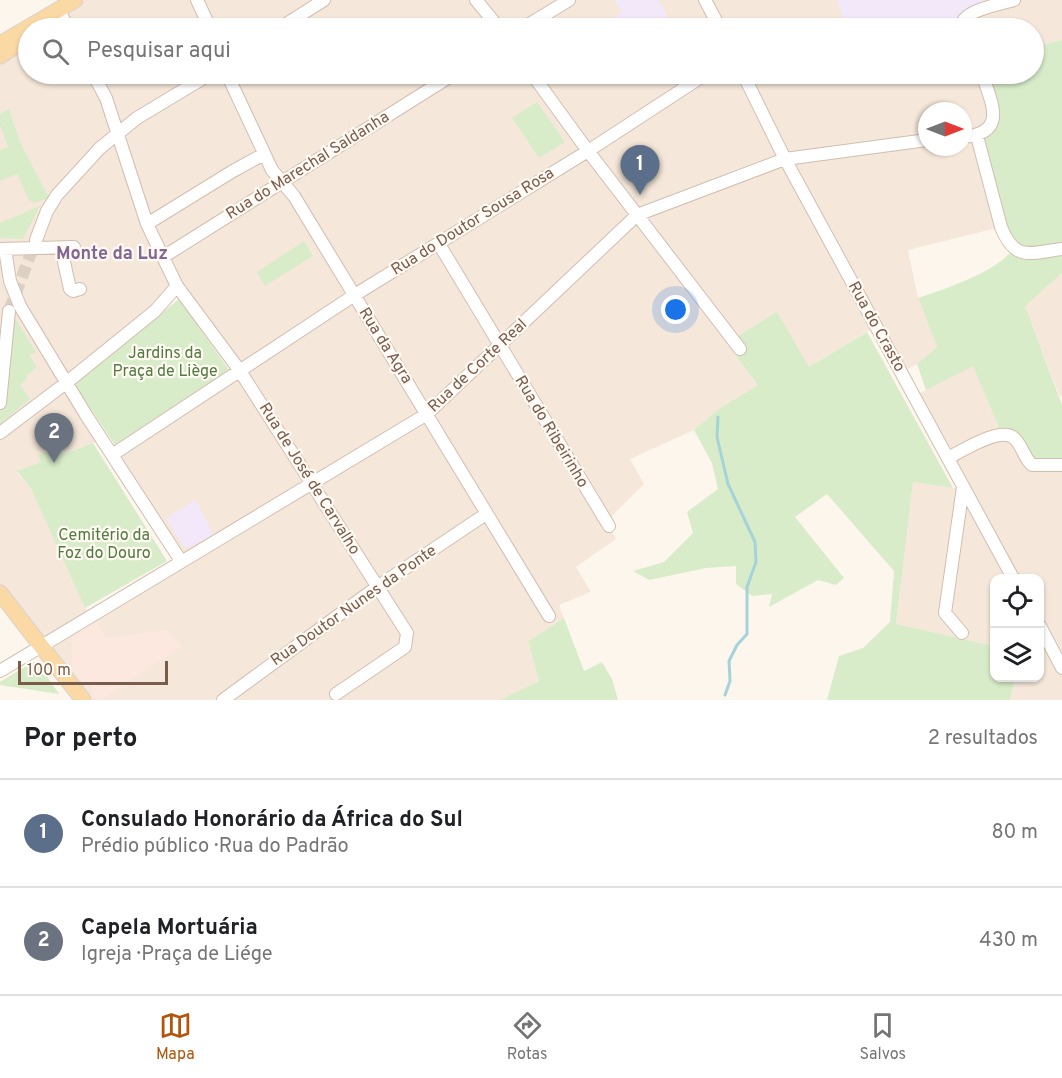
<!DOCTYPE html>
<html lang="pt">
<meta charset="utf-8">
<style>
body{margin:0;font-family:Overpass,sans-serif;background:#f2f2f2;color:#202124}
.controls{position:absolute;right:18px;bottom:18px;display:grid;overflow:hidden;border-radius:12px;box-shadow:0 2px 4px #0004}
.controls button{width:54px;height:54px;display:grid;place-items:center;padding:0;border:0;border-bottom:2px solid #e0e0e0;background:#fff;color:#202124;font:30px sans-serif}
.compass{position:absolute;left:918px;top:102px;width:54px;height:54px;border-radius:50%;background:#fff;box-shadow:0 2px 4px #0004;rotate:90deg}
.scale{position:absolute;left:18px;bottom:15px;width:150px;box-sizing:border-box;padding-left:6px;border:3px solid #7a5c4d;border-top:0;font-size:16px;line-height:21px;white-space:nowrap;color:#7a5c4d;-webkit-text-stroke:4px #fffaf3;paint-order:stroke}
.you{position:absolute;left:676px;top:310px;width:21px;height:21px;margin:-15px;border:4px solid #fff;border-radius:50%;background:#1a73e8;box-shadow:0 0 0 9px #1a73e833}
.badge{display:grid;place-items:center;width:39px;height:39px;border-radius:50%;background:#b45309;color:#fff;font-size:20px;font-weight:700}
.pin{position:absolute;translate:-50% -50px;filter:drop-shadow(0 2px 3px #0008)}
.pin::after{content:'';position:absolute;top:32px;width:21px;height:18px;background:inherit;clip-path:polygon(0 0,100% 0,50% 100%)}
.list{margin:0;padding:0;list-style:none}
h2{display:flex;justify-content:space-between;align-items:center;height:78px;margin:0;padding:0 24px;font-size:26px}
h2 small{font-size:20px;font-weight:400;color:#757577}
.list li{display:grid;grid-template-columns:39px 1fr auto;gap:18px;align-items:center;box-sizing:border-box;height:108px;padding:0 24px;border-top:2px solid #e0e0e0}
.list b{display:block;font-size:22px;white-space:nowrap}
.list p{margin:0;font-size:20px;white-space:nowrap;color:#757577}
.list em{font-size:20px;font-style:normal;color:#757577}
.icon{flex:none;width:33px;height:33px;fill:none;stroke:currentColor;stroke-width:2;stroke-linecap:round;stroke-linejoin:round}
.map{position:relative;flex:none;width:1062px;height:700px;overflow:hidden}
.search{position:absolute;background:#fff;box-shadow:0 2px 4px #0004;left:18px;right:18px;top:18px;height:66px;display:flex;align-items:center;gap:15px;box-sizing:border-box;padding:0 21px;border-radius:33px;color:#757577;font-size:22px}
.sheet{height:294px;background:#fff}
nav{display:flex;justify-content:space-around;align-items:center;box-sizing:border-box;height:84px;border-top:2px solid #e0e0e0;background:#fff;font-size:16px;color:#757577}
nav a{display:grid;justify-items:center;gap:3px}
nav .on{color:#b45309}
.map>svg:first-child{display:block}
.residential{fill:#f5e8da;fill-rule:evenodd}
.commercial{fill:#fde8e0}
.education{fill:#f3e8fa}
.green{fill:#d8ecc9}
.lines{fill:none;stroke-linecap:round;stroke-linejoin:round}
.stream{stroke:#a5d3da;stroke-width:3}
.minor-tunnel{stroke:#dcd0c4;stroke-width:12;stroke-dasharray:12 6;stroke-linecap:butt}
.minor-casing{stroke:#d1beb0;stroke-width:14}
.major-casing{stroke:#dad1cd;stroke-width:17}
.minor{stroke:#fff;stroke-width:12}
.major{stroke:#fbd9a5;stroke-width:15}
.labels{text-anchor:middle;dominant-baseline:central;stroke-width:4.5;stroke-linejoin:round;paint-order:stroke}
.street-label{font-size:16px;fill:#7a5c4d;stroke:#fffaf3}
.park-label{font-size:16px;fill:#537a41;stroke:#fffaf3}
.neighbourhood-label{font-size:18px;font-weight:bold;fill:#846695;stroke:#fffaf3}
</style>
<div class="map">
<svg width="1062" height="700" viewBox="0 0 1062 700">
<rect width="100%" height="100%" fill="#fdf6ec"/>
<path class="residential" d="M85 0H1062V40L1034 47V28H43Z
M28 38V74H982L990 96 1001 227 908 250 918 298 937 347 917 364 901 372 876 326 809 367 736 356 758 385 720 408 694 430 630 459 644 484 612 516 609 526 616 539 576 567 591 592 559 605 564 618 528 641 539 681 500 700H83L0 593V56ZM927 111H963V147H927ZM177 287 240 371 112 455 180 561 89 616 31 489 17 472 41 462 60 447 63 454 102 440 66 383Z
M1062 273V396L1060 397 1024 305Z
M973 365 999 428V434L1062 465V700H1010L1015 678H1040V578H994V646L896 624 913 482 953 488 963 487 915 396Z"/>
<path class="commercial" d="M95 621 105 638 169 630 181 647 101 700H96L91 694 94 691 93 687 90 685 87 687 72 669V635Z"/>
<path class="education" d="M614 0H659L668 18 651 28H596L622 12Z
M837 0H983L986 9 923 28H847Z
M196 500 213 534 191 547H184L166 518Z"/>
<path class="green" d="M1062 40V273L1025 306 1062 405V465H1032L1014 439 998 434 999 428 973 366 926 390 917 364 937 347 918 298C943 290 1000 270 1013 249L977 136 992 124 980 74H1034V47Z
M537 102 565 142 539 158 512 118Z
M9 109 20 142 49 198 35 203 29 200 17 174 0 181V150L8 147 0 125V114Z
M40 206 23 239 0 238V223Z
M304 241 313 256 265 286 257 272Z
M179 299 229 370 115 445 74 384Z
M11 312 36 352 29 355 37 367 26 376 27 379 20 385 30 399 0 424V403Z
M777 312 809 367 867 332 953 488 913 482 896 624 994 646V678H1015L1010 700H827L839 656 863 648 890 622 894 571 827 494 795 517 844 578 836 585 818 580 769 607 772 594 752 596 736 584V566L706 568 649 580 633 571 664 562 693 533 687 512 718 489 712 463 694 430 720 408 758 385 736 356 733 339Z
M93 443 167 561 85 608 31 489 17 471 41 462 38 455 60 447 64 454Z
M564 618 584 671 602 662 612 679 618 700H500L539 681 528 641Z
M33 662H37L59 694 0 685V682Z"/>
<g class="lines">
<path class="stream" d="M718 417 717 437 728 484 755 542 756 562 747 587V634L737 645 729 661 730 681 725 695"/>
<path class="minor-tunnel" d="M9 311 36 240"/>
<defs>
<path id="minor" d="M197 0 210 28
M476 0 499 28
M705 0 720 28
M62 16 68 28
M280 28 324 0
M523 28 569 0
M961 28C961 10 998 5 1014 0
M93 74 106 98 147 224 177 286 240 371 407 633 405 647 336 694
M227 74 272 170 294 196 549 616
M532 74 588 151 740 349
M743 74 785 159 1013 578
M977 136 1001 227C1015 262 1030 253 1062 249
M963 137C1008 133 992 104 982 74
M147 224 233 171 264 154
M36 240 47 211 57 195 100 148 137 118 210 74
M439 244 609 526
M61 248 70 289 73 291 80 289
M0 249 74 247
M5 249 10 281 20 306 86 415 181 561
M163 257 454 74
M0 403 9 311
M0 433 66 383 155 311 177 286
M112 455 353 296 588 151 706 74
M948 458C962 451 1000 426 1014 438 1022 445 1024 458 1032 465H1062
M1040 626 1062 668
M962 633 945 613 963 487
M0 671 427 414 637 215 785 159 927 140
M223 700 377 587 486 514"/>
<path id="major" d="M0 44 75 0
M0 56 28 38
M0 593 83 700"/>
</defs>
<use href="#minor" class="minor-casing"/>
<use href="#major" class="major-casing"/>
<use href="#minor" class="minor"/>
<use href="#major" class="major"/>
</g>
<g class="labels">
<g class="street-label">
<text transform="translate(308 166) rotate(-32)">Rua do Marechal Saldanha</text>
<text transform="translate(473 222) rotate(-32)">Rua do Doutor Sousa Rosa</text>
<text transform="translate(876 327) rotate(61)">Rua do Crasto</text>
<text transform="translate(385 346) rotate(58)">Rua da Agra</text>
<text transform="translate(478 366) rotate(-43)">Rua de Corte Real</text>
<text transform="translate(551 432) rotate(59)">Rua do Ribeirinho</text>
<text transform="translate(309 479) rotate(58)">Rua de José de Carvalho</text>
<text transform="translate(354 606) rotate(-35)">Rua Doutor Nunes da Ponte</text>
</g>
<g class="park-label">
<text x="165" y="354">Jardins da<tspan x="165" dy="18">Praça de Liège</tspan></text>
<text x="104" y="536">Cemitério da<tspan x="104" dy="18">Foz do Douro</tspan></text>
</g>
<g class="neighbourhood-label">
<text x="112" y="254">Monte da Luz</text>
</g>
</g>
</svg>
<div class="controls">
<button><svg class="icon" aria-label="locate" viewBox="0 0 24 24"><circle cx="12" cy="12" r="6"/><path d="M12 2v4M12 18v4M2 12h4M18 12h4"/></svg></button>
<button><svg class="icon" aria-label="layers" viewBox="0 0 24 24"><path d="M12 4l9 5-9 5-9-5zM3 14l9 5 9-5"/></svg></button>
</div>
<svg class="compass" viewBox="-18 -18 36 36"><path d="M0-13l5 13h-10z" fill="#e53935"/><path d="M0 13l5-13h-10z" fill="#757577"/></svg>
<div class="scale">100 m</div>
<div class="you"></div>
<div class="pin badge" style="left:640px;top:195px;background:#5c6f8a">1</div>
<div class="pin badge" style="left:54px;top:463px;background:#6b7280">2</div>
<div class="search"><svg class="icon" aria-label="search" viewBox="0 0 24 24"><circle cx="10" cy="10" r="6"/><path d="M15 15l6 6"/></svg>Pesquisar aqui</div>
</div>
<section class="sheet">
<h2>Por perto<small>2 resultados</small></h2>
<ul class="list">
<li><span class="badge" style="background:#5c6f8a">1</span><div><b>Consulado Honorário da África do Sul</b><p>Prédio público · Rua do Padrão</p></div><em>80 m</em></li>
<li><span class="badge" style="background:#6b7280">2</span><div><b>Capela Mortuária</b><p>Igreja · Praça de Liége</p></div><em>430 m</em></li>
</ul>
</section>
<nav>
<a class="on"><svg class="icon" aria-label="map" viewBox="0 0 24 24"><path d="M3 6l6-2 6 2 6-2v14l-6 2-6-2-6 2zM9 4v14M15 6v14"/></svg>Mapa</a>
<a><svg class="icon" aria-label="directions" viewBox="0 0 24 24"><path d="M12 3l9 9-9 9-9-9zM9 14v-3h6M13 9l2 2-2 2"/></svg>Rotas</a>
<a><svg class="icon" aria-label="saved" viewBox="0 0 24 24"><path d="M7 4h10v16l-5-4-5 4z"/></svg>Salvos</a>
</nav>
